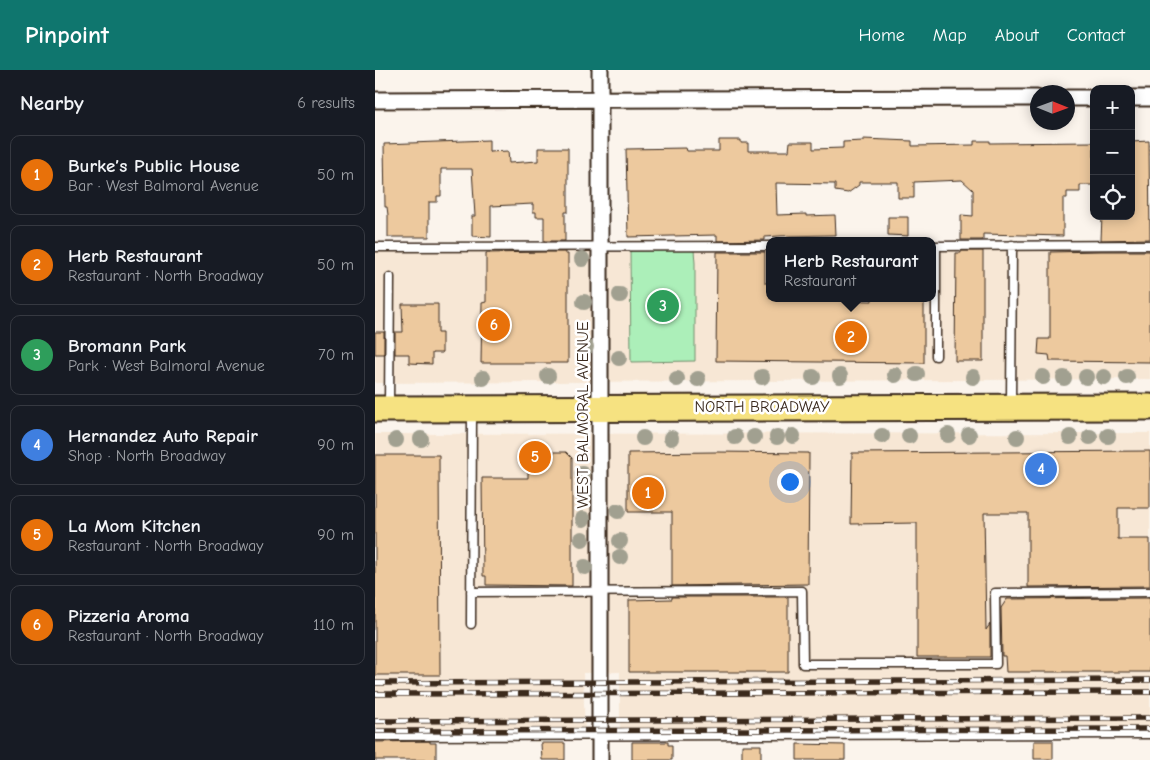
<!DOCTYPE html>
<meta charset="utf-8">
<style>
body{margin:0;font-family:"Comic Neue",sans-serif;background:#242831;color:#f1f3f6}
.controls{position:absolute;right:15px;top:15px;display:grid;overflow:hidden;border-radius:10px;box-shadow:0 2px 12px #0003}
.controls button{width:45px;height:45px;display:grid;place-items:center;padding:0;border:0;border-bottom:1px solid #363941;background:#171b24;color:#f1f3f6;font:25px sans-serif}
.compass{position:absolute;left:655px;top:15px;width:45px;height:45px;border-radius:50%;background:#171b24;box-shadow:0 2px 12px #0003;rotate:91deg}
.you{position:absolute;left:414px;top:411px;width:18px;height:18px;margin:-12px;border:4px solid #fff;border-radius:50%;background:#1a73e8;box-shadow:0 0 0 8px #1a73e833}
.badge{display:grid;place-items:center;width:32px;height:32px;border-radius:50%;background:#0f766e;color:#fff;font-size:16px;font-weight:700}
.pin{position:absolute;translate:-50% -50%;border:2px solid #fff;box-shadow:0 1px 5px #0006}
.popup{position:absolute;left:391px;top:167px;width:170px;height:65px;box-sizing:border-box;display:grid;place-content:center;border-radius:10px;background:#171b24;filter:drop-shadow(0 1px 4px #0005);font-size:16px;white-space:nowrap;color:#9ea1a6}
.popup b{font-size:19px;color:#f1f3f6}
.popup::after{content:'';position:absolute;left:50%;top:100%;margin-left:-10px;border:10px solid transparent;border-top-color:#171b24}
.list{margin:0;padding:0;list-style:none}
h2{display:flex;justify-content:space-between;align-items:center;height:65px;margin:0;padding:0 20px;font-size:21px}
h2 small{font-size:16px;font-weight:400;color:#9ea1a6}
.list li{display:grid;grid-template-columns:32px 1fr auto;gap:15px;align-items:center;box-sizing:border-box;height:80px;margin:0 10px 10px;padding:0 10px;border:1px solid #363941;border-radius:10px}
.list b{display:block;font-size:19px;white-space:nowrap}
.list p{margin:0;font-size:16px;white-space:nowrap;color:#9ea1a6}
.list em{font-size:16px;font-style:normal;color:#9ea1a6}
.icon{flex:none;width:28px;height:28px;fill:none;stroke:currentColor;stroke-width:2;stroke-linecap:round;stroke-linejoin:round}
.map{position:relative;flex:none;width:775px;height:690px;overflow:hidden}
header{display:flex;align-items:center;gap:30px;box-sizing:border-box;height:70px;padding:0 25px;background:#0f766e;color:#fff}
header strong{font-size:24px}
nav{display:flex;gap:28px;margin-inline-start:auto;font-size:18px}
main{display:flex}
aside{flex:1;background:#171b24}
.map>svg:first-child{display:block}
.built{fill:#f7e7d5}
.green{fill:#acefb9;stroke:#748c6c}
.building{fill:#edc99e;stroke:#3b2a1e}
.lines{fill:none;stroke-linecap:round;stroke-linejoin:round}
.lane-casing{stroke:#3b2a1e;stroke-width:11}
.street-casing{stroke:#3b2a1e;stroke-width:19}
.primary-casing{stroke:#3b2a1e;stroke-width:29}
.lane{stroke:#fff;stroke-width:8}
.street{stroke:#fff;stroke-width:15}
.primary{stroke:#f6e281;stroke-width:25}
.rail-casing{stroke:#3b2a1e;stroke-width:5.5}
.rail{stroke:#fff;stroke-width:4;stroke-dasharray:11;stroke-linecap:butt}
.tree{fill:#a1a090}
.labels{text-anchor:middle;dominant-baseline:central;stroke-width:5;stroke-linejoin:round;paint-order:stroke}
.street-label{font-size:16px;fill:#3b2a1e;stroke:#fff}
</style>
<header>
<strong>Pinpoint</strong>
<nav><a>Home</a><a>Map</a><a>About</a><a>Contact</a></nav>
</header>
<main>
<aside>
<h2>Nearby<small>6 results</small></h2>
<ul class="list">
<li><span class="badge" style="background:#e8710a">1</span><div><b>Burke’s Public House</b><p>Bar · West Balmoral Avenue</p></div><em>50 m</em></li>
<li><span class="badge" style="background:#e8710a">2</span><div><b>Herb Restaurant</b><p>Restaurant · North Broadway</p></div><em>50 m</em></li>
<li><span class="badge" style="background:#2e9e5b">3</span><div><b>Bromann Park</b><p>Park · West Balmoral Avenue</p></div><em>70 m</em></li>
<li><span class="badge" style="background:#3f7fe0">4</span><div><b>Hernandez Auto Repair</b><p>Shop · North Broadway</p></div><em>90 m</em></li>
<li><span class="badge" style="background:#e8710a">5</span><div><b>La Mom Kitchen</b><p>Restaurant · North Broadway</p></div><em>90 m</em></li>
<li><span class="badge" style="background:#e8710a">6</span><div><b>Pizzeria Aroma</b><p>Restaurant · North Broadway</p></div><em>110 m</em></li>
</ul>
</aside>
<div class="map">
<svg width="775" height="690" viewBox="0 0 775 690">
<rect width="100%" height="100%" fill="#fbf4ec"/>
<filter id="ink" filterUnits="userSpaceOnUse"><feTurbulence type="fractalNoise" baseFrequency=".02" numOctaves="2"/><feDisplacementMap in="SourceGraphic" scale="10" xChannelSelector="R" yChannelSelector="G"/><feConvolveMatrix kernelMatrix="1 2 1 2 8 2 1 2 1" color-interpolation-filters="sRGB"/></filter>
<g filter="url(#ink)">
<path class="built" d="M775 175V309L0 313V178H223L224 181H255L256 291H320L319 180 395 179V228H557V178Z
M775 363V664L245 666V602L208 603 210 666H0V364Z"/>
<path class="green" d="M319 180 320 193V291L256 292 255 181Z"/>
<path class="building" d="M488 69 537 71V76L599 75V71H615V73L719 72V115H705V122H692V128H688V166L608 164V170H586V145L598 146V120L587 110 539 112V128H523V112H484V115L473 123 460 121V114L401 113 402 145 431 144V146L460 145 461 165 406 166 390 167V170L342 171V165L253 167 251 79 311 78 312 81H344V70H366V73H373V81H414L415 72H438V79L468 78V72L488 71Z
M114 70V82L133 81 134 93 163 91V78H193V142H190V171H169V147H161V142H158V134L116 136V167L97 166V146H100L97 99H66V126H62V132H54V167H13V145L12 137H10L9 74Z
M774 71 775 169 726 170 727 146H756V72Z
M513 147H533V166L513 165Z
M586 181H608V291H580L581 183H586Z
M726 181H775V292L675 291 674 285 663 284 664 269H675V182Z
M169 182H190V184H193V293H106L107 233 111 232V183Z
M342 182H390V213H395V228H463V230L497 231V228H549V293L341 291Z
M27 234H63V263H67V283H57V294L34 293V284H20V262H28Z
M0 262H9V284H0Z
M775 381V438H743V469H775V516L653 517V443H609L611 560 615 554V587H542V453L476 454 477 383Z
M153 382H191L197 388V516L111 515V506H108L107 408H153Z
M341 382 434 383 433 514 297 516V442H253V383Z
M0 385H64L65 605H0Z
M297 527H413V602H254V530L297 529Z
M775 528V602H631L630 586H627L626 538 632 529Z
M55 671V673H61V690H0V672Z
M659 671H678V689H659Z
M257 672H293V675H297V690H257Z
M166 673H190V690H167Z
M422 674 470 675V690H422Z
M367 675H386V690H367Z"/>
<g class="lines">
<defs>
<path id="lane" d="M557 176 775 175
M561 176V286
M0 177 395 176
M14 335 15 207
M636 335 637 175
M96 522 427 521 428 594H621L620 523 775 522
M96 554 97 343
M0 666 775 664"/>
<path id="street" d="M225 0V690
M692 28H719
M756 28H775
M0 30 662 28"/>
<path id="primary" d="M0 339 775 337"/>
</defs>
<use href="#lane" class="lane-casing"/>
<use href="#street" class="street-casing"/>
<use href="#primary" class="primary-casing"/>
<use href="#lane" class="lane"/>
<use href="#street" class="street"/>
<use href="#primary" class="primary"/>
<defs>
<path id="rail" d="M0 613 775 610
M0 624 775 622
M0 651 775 648
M0 661 775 659"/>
</defs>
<use href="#rail" class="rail-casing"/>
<use href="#rail" class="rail"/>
</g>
<g class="tree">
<circle cx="207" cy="189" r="8"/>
<circle cx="245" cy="225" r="8"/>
<circle cx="209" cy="232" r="8"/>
<circle cx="211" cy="277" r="8"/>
<circle cx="244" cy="288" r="8"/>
<circle cx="542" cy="304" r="8"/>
<circle cx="520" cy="305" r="8"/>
<circle cx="173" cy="306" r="8"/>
<circle cx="465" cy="306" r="8"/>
<circle cx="387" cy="307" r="8"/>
<circle cx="438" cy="307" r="8"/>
<circle cx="598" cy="307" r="8"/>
<circle cx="668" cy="307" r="8"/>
<circle cx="711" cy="307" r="8"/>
<circle cx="729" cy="307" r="8"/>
<circle cx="752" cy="307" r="8"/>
<circle cx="108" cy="308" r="8"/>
<circle cx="689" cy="308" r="8"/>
<circle cx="302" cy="309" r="8"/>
<circle cx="323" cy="309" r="8"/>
<circle cx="573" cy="365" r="8"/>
<circle cx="594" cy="365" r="8"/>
<circle cx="418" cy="366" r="8"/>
<circle cx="507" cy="366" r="8"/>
<circle cx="534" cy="366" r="8"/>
<circle cx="733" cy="366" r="8"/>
<circle cx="360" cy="367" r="8"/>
<circle cx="379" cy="367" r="8"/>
<circle cx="402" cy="367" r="8"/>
<circle cx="642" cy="367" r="8"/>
<circle cx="695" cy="367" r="8"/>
<circle cx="715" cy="367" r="8"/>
<circle cx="268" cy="368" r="8"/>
<circle cx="296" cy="368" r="8"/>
<circle cx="46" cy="369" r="8"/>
<circle cx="21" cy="370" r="8"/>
<circle cx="207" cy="404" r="8"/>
<circle cx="208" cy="425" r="8"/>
<circle cx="243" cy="441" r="8"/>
<circle cx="208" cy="449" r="8"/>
<circle cx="207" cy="469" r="8"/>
<circle cx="245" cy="471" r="8"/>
<circle cx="245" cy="487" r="8"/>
<circle cx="210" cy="497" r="8"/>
</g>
</g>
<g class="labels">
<g class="street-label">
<text x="387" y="337">NORTH BROADWAY</text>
<text transform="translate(208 345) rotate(-90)">WEST BALMORAL AVENUE</text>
</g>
</g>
</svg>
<div class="controls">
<button>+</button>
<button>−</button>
<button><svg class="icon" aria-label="locate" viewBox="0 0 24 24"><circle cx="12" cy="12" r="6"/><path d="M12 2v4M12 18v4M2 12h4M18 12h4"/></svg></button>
</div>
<svg class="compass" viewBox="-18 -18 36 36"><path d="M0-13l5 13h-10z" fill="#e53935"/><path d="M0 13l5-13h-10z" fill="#9ea1a6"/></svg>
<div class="you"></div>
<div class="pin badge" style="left:273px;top:423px;background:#e8710a">1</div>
<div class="pin badge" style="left:476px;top:267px;background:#e8710a">2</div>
<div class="popup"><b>Herb Restaurant</b>Restaurant</div>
<div class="pin badge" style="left:288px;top:236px;background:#2e9e5b">3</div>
<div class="pin badge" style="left:666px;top:399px;background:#3f7fe0">4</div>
<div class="pin badge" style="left:160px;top:387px;background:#e8710a">5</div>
<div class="pin badge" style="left:119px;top:255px;background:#e8710a">6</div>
</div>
</main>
